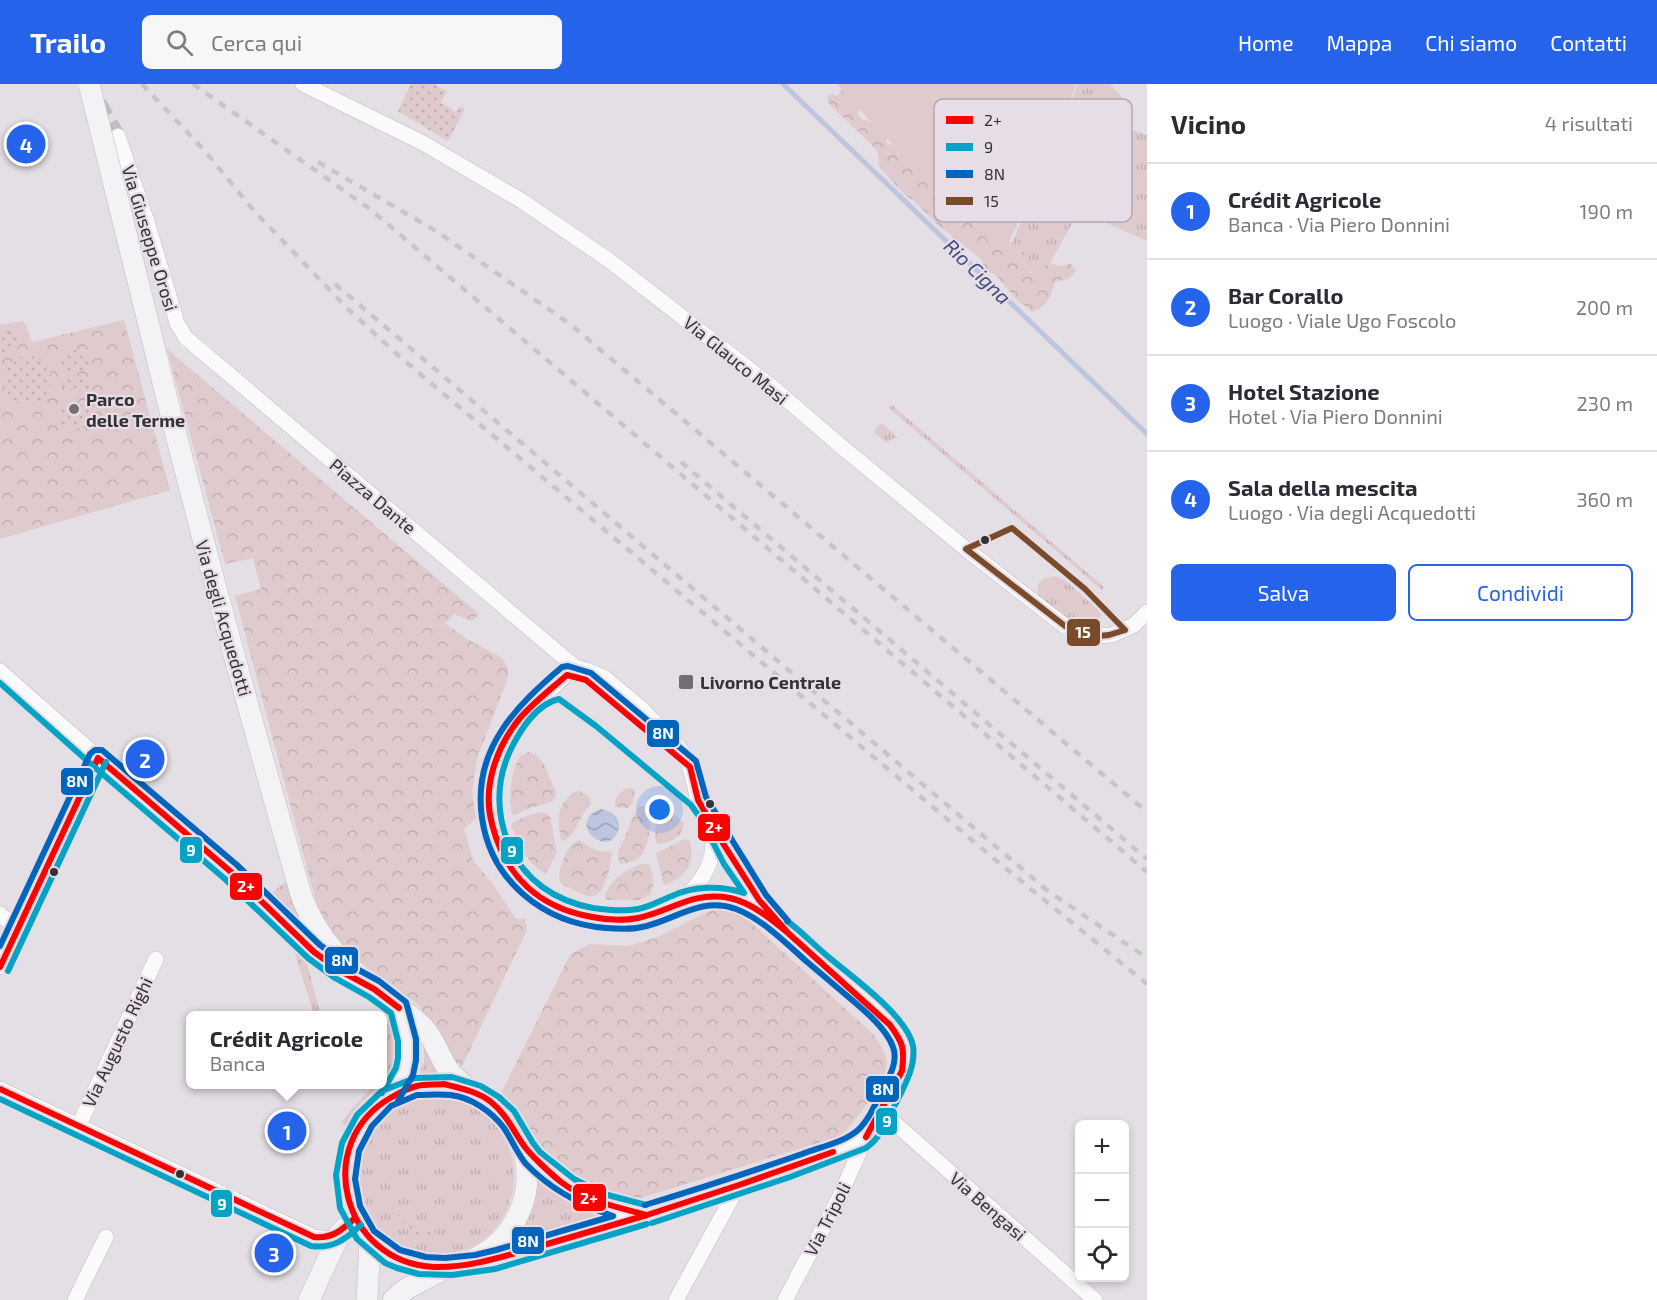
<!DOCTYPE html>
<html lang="it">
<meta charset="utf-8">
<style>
body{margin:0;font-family:"Exo 2",sans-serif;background:#f7f7f7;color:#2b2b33}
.controls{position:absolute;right:18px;bottom:18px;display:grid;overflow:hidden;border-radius:9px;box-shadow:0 3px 9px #0003}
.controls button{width:54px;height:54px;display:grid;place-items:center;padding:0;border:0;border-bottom:2px solid #e1e1e2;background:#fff;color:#2b2b33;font:30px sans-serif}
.you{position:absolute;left:660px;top:726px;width:21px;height:21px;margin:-15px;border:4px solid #fff;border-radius:50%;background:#1a73e8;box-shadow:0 0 0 9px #1a73e833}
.badge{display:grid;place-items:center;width:39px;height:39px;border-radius:50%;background:#2563eb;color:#fff;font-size:20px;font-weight:700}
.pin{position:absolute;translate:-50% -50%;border:3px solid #fff;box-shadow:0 2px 6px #0006}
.popup{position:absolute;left:186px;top:927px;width:201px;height:78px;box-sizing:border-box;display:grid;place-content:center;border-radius:9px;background:#fff;filter:drop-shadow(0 2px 4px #0005);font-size:20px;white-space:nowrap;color:#7c7c81}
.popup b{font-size:22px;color:#2b2b33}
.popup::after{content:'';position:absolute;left:50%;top:100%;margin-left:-12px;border:12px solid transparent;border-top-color:#fff}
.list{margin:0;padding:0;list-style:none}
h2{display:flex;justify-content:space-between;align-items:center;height:78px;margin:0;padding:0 24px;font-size:26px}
h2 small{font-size:20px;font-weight:400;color:#7c7c81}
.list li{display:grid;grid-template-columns:39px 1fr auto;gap:18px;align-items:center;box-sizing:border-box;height:96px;padding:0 24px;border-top:2px solid #e1e1e2}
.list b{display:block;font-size:22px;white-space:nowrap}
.list p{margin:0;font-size:20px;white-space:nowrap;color:#7c7c81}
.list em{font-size:20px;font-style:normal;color:#7c7c81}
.actions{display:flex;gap:12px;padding:18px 24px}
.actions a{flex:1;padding:14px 0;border:2px solid #2563eb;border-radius:9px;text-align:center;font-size:21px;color:#2563eb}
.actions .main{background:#2563eb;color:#fff}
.icon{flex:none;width:33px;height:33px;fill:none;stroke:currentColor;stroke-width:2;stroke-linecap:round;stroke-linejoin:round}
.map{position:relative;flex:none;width:1147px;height:1216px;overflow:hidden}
header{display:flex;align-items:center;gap:36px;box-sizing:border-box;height:84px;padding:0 30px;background:#2563eb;color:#fff}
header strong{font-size:28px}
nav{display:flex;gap:33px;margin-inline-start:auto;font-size:21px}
.search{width:420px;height:54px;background:#f7f7f7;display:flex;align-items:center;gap:15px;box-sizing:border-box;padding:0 21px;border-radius:9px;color:#7c7c81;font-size:22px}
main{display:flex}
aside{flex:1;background:#fff}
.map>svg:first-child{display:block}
.grass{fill:url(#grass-tufts)}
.forest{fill:url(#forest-crowns)}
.garden{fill:url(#garden-dots)}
.pitch{fill:#dfcacd}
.water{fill:url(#water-waves)}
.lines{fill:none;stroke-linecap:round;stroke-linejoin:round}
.stream{stroke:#bec5df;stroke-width:5}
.street-tunnel{stroke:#c1bcc2;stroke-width:15;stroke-dasharray:15 8;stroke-linecap:butt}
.street-casing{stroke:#c0bcc1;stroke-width:16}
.secondary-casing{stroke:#c0bcc1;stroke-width:22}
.street{stroke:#fbfafb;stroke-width:15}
.secondary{stroke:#f3f2f5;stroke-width:21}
.rail{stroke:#c7c6c7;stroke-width:4.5;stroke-dasharray:8 8;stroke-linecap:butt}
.secondary-bridge-casing{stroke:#c0bcc1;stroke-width:22;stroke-linecap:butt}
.secondary-bridge{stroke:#f3f2f5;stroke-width:21}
.bus-1-casing{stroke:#e6dde7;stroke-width:10}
.bus-2-casing{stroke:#e6dde7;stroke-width:10}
.bus-3-casing{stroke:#e6dde7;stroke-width:10}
.bus-4-casing{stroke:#e6dde7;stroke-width:10}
.bus-1{stroke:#f00;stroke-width:6}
.bus-2{stroke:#03a3c6;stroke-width:6}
.bus-3{stroke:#0065bd;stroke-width:6}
.bus-4{stroke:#7a4b2a;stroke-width:6}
.poi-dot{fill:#726e73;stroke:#e6dde7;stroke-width:2}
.bus-dot{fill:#343135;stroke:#e6dde7;stroke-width:2}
.labels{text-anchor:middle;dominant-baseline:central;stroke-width:4.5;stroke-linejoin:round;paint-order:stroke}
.street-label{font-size:18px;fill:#343135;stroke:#e6dde7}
.poi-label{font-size:18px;font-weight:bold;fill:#343135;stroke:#e6dde7;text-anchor:start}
.water-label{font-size:20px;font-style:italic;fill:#3f4e7d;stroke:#e6dde7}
.key{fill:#e6dde7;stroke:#b1a9b2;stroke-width:1.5}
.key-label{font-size:16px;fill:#343135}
.line-badge{stroke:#e6dde7;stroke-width:2}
.badge-label{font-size:16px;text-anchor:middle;font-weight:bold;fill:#fff}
</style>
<header>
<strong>Trailo</strong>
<div class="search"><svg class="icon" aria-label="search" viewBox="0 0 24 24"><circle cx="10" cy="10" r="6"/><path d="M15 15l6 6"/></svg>Cerca qui</div>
<nav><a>Home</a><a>Mappa</a><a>Chi siamo</a><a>Contatti</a></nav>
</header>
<main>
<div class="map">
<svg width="1147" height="1216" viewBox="0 0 1147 1216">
<defs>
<pattern id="grass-tufts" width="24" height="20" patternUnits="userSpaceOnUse" patternTransform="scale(1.5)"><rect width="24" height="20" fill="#dfcacd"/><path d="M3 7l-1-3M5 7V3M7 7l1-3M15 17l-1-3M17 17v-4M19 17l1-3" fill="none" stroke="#c0aeb1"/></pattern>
<pattern id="forest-crowns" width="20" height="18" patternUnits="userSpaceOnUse" patternTransform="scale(1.5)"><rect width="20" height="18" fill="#dfcacd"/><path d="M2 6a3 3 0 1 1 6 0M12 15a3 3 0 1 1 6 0" fill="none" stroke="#c0aeb1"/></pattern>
<pattern id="garden-dots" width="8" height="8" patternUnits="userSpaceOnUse" patternTransform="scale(1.5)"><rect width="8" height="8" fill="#dfcacd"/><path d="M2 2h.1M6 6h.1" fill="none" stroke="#c0aeb1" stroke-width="1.8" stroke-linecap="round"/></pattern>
<pattern id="water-waves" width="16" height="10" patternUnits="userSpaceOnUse" patternTransform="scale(1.5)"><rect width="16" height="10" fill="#bec5df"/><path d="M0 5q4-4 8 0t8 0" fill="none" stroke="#9ba1b6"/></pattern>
</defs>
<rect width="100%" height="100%" fill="#e4dfe5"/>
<path class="grass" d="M1078 0H1110L1125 17 1114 31 1112 41 1120 46 1124 43 1147 51V157L1079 127 1050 179 1033 190 1010 163 1059 51Z
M892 321 1104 503 1102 506 889 324Z
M881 339 898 353 886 358 873 348Z
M1056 492 1067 498 1097 525 1101 530 1096 541C1076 545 1055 525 1039 513 1035 497 1041 495 1056 492Z
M286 798 306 853 267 812Z
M294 866 307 880 321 931H314Z
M387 938C389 942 392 948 393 952 397 967 393 986 383 996V963Z
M424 958 452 995H432L415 999 424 978Z
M374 1001H379L359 1022 347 1042 341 1039 348 1029Z
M442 1013C548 1029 530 1173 435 1170 333 1168 331 1014 442 1013Z
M537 1084 595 1123 620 1132 508 1165 505 1161C527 1134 534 1120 534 1085Z"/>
<path class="forest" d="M844 4 862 25 859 27 858 30 861 35 875 39 889 50 886 57 888 60 892 61 901 54 1011 144 1010 163 1024 167 1023 179 1032 189 1050 179 1060 182 1071 180 1076 186C1072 195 1064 196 1055 198 1051 212 1048 223 1032 228L1015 214 995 190 985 187 982 185 983 178 981 175 937 140 914 117 905 111 880 84C877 77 880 70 876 65L830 21 827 15 828 11 831 10 838 12 840 6Z
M124 236 170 406 0 455V241L24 237 32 258Z
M167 265 479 530 472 537 454 530 445 539 467 555 502 574 508 584V593L477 675 472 707 476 734 464 745 473 776 492 799 516 835H525L527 846 462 982 454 977 419 921 341 864 327 842 316 818 235 512 261 505 253 474 225 480Z
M529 668 536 671 544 680 557 711 552 718 530 724 515 731 512 730C508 717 511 684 520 673 522 671 526 669 529 668Z
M629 704 634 705C636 719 630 729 615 722 614 713 620 707 629 704Z
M579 707 589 713 591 719C588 723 585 727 582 732 576 741 575 751 564 757L561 756C560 749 558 738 559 731 560 721 570 709 579 707Z
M656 717 660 718 684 739C682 754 671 759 657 760L655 755 656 742 652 722 654 719Z
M640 722 645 723C654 746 650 779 620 780L618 774V767L624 756 632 734Z
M543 728 550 732 557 769 546 789C528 783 518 758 511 741 519 733 532 730 543 728Z
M685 755 690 757C695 780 687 792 665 801L663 799 656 770 658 768Z
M579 756C590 763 596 769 610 767L612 769C611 780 606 808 594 812 588 814 581 809 576 807 571 804 562 802 560 797 558 789 561 781 564 774 567 765 570 760 579 756Z
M640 780H648C655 791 655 799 650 811L639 816H607L605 813C609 795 625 788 640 780Z
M723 823 744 832 873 950C879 959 887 969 887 980 887 995 852 1043 840 1052L631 1117 605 1112 583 1101 558 1086 541 1068 523 1038 509 1021 499 1013 570 871 589 860 628 862 658 853 711 826Z"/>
<path class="garden" d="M411 0H437V2L447 7 441 18 456 28 460 22 465 25 448 57 398 27Z
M0 247 11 248 20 254 21 261 0 277Z
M76 266 84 270 89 277 88 285 83 287C75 286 70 286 62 289L60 288 58 282 62 272Z
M4 296a24 24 0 1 1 48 0a24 24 0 1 1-48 0Z
M72 292H84L91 296 93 303 90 309C81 310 80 302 66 306L61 303 64 296Z
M87 318 94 321C96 332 88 338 81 344H70L60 339C59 331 61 326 67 321L80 322Z
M397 1129C409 1145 419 1147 438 1149L437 1153C416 1153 406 1148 394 1131Z"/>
<path class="pitch" d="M837 0H1076L1059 49 1008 160 938 104 883 51Z"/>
<path class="water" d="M600 725C612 726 622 734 618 747 608 776 565 739 600 725Z"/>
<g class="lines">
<path class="stream" d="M783 0 1147 350"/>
<path class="street-tunnel" d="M99 19 118 52"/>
<defs>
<path id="street" d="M303 0 423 59 522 117 610 177 771 302 842 363 966 465 1065 542 1091 552 1112 551 1134 541 1147 528
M118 52 148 141 177 239 186 254 574 582 586 586 605 594 640 623 682 667 690 683 698 716 724 761 759 816 781 843
M574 582C553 607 525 623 508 651 489 682 484 717 495 751 502 770 510 788 525 802 559 834 615 844 658 828 665 826 672 823 679 819 685 814 690 808 695 803 701 796 706 788 709 780 714 768 713 756 712 744
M0 587C76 655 154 721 230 788 270 822 304 867 350 892
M679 819 718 813 736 816 754 825 781 843 843 898 890 941 901 956 904 971 902 987 866 1053 839 1114 785 1216
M0 830 17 845
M0 883 98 674
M0 1005 314 1153 327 1155 340 1149
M881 1027 1095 1216
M79 1041 156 875
M523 1061C535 1074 548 1089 564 1100 589 1117 618 1124 647 1131
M457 1181 481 1179C554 1159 626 1137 697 1115 754 1096 811 1078 866 1053
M75 1216 106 1153
M676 1216 739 1101"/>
<path id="secondary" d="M157 274C201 455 251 635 302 814 320 858 343 880 380 909 395 921 411 931 424 944 436 957 439 974 450 988 456 995 464 1001 471 1007
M345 1092a91 91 0 1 1 182 0a91 91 0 1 1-182 0Z
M390 1013C413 977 410 964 399 924
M309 1216 340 1149 355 1134
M367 1216 370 1155
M393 1216 406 1205 446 1184"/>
</defs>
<use href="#street" class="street-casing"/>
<use href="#secondary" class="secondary-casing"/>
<use href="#street" class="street"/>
<use href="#secondary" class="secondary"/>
<path class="rail" d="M142 0 204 66 255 128 347 224 400 273 998 778 1147 900
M193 0 370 125 1147 788
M318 78 436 147 570 240 1147 728
M335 200 1048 807
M681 378 1147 775
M1042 803 1147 874"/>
<defs>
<path id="secondary-bridge" d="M89 0 157 274"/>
</defs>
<use href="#secondary-bridge" class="secondary-bridge-casing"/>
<use href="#secondary-bridge" class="secondary-bridge"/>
<defs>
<path id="bus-1" d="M567 591 586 596 690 683 698 716 724 761 759 816 788 849C771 835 752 819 730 814 691 807 672 827 638 834 623 837 607 836 592 833 539 824 505 792 492 740 482 704 496 663 520 634 534 618 551 605 567 591Z
M98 674 231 788 314 868 339 886 374 905 399 924
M788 849 890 941
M788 849 890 941
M0 883 98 674
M890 941C903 959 905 964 902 987
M444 1000C460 1004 479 1008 491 1018 505 1029 512 1044 522 1059 528 1069 551 1090 561 1098 584 1116 619 1124 647 1131 610 1142 574 1152 537 1163 504 1172 470 1184 434 1183 342 1179 311 1058 392 1013 399 1009 408 1004 417 1002 425 1000 435 1001 444 1000Z
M0 1005 314 1153C332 1155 342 1146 355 1134
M866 1053 902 987
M866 1053 902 987
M739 1101 833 1068
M739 1101 833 1068
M647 1131 739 1101"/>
<path id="bus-2" d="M0 599 92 681 225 795 308 874 335 894 369 913 391 929 398 957V974L396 984 382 1009
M559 615 596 642 691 721 701 735 724 780 744 809C721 801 694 802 672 812 661 816 650 823 638 825 623 828 607 826 593 824 555 817 524 796 509 761 496 730 496 697 510 667 519 648 536 620 559 615Z
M8 887 106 678
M0 1015 311 1162C333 1165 346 1155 361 1141
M646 1121 604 1110 574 1095 540 1068 533 1059 514 1027 499 1013 481 1002 452 993 415 994 382 1007 357 1031 342 1059 336 1091 340 1124 357 1155 385 1179 397 1184 419 1190 452 1191 495 1185 647 1140
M652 1139 790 1093 866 1064C881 1054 888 1034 896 1019 905 1001 916 982 913 962 907 931 849 891 825 870 812 859 801 847 787 837"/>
<path id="bus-3" d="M0 862 90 670 95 666H102L237 781 320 861 344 878 379 897 406 918 416 955V976L413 991 398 1017
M417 1011C428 1011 439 1010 450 1011 471 1013 492 1028 504 1044 512 1056 517 1069 526 1080 550 1105 580 1121 613 1132L496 1166 475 1171 445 1174 426 1173 400 1166 374 1147 360 1122 355 1095 359 1067 372 1042 391 1022Z
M645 1121C698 1105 750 1088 802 1070 820 1063 843 1059 858 1046 870 1035 877 1016 884 1002 891 990 898 976 893 963 886 943 860 923 845 910 832 899 819 888 806 877 785 858 762 835 736 825 700 812 674 837 642 843 630 846 618 845 606 844 543 839 491 797 482 734 472 666 515 623 562 583L568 582 591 589 696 677 706 713 732 756 766 811 788 837"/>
<path id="bus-4" d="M1012 444 1085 505 1125 546 1109 551 1099 552 1088 550 1065 542 966 465Z"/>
</defs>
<use href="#bus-1" class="bus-1-casing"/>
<use href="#bus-2" class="bus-2-casing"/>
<use href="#bus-3" class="bus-3-casing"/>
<use href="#bus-4" class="bus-4-casing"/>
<use href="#bus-1" class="bus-1"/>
<use href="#bus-2" class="bus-2"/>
<use href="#bus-3" class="bus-3"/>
<use href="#bus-4" class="bus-4"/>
</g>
<g class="poi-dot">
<circle cx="74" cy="325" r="6"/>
<rect x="678" y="590" width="16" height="16" rx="3"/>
</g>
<g class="bus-dot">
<circle cx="985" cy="456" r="5"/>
<circle cx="710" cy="720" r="5"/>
<circle cx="54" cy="788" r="5"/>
<circle cx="180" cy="1090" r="5"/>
</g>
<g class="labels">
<g class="street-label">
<text transform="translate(150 154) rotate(73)">Via Giuseppe Orosi</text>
<text transform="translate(736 276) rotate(39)">Via Glauco Masi</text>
<text transform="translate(373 412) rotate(40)">Piazza Dante</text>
<text transform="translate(224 534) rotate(74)">Via degli Acquedotti</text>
<text transform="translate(117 958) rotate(-65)">Via Augusto Righi</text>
<text transform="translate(988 1122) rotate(41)">Via Bengasi</text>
<text transform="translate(827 1135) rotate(-63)">Via Tripoli</text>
</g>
<g class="poi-label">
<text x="86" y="315">Parco<tspan x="86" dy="21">delle Terme</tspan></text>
<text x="700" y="598">Livorno Centrale</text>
</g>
<g class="water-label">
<text transform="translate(978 187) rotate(44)">Rio Cigna</text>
</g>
</g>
<rect x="934" y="15" width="198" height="123" rx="9" class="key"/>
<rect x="946" y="32" width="27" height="8" fill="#f00"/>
<rect x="946" y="59" width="27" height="8" fill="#03a3c6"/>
<rect x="946" y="86" width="27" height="8" fill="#0065bd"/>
<rect x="946" y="113" width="27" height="8" fill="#7a4b2a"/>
<g class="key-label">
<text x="984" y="42">2+</text>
<text x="984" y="69">9</text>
<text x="984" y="96">8N</text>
<text x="984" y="123">15</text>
</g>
<g class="line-badge">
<rect x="1066" y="534" width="35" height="29" rx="6" fill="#7a4b2a"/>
<rect x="646" y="635" width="34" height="29" rx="6" fill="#0065bd"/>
<rect x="60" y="683" width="34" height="29" rx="6" fill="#0065bd"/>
<rect x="697" y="729" width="34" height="29" rx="6" fill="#f00"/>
<rect x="179" y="752" width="24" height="28" rx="6" fill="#03a3c6"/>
<rect x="500" y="752" width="24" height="29" rx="6" fill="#03a3c6"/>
<rect x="229" y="788" width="34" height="29" rx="6" fill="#f00"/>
<rect x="324" y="862" width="35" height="29" rx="6" fill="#0065bd"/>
<rect x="865" y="991" width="35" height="28" rx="6" fill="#0065bd"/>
<rect x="875" y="1023" width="23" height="29" rx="6" fill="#03a3c6"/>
<rect x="572" y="1099" width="35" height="29" rx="6" fill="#f00"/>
<rect x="210" y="1105" width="23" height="29" rx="6" fill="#03a3c6"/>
<rect x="511" y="1142" width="34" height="29" rx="6" fill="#0065bd"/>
</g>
<g class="badge-label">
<text x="1083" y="554">15</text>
<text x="663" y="655">8N</text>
<text x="77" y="703">8N</text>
<text x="714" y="749">2+</text>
<text x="191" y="772">9</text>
<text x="512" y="773">9</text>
<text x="246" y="808">2+</text>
<text x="342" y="882">8N</text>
<text x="883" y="1011">8N</text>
<text x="887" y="1043">9</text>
<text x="589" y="1120">2+</text>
<text x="222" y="1126">9</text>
<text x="528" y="1163">8N</text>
</g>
</svg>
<div class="controls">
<button>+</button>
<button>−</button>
<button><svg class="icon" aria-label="locate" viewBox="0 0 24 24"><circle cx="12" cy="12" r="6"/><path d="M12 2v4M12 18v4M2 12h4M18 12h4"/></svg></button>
</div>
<div class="you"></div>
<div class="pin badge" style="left:287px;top:1047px">1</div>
<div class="popup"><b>Crédit Agricole</b>Banca</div>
<div class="pin badge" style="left:145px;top:675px">2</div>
<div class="pin badge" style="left:274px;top:1169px">3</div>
<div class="pin badge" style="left:26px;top:60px">4</div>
</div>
<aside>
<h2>Vicino<small>4 risultati</small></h2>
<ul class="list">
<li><span class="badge">1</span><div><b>Crédit Agricole</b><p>Banca · Via Piero Donnini</p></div><em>190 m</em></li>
<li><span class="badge">2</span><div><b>Bar Corallo</b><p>Luogo · Viale Ugo Foscolo</p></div><em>200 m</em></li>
<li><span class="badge">3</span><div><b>Hotel Stazione</b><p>Hotel · Via Piero Donnini</p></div><em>230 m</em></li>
<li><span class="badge">4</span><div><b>Sala della mescita</b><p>Luogo · Via degli Acquedotti</p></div><em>360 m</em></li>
</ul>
<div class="actions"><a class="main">Salva</a><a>Condividi</a></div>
</aside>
</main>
